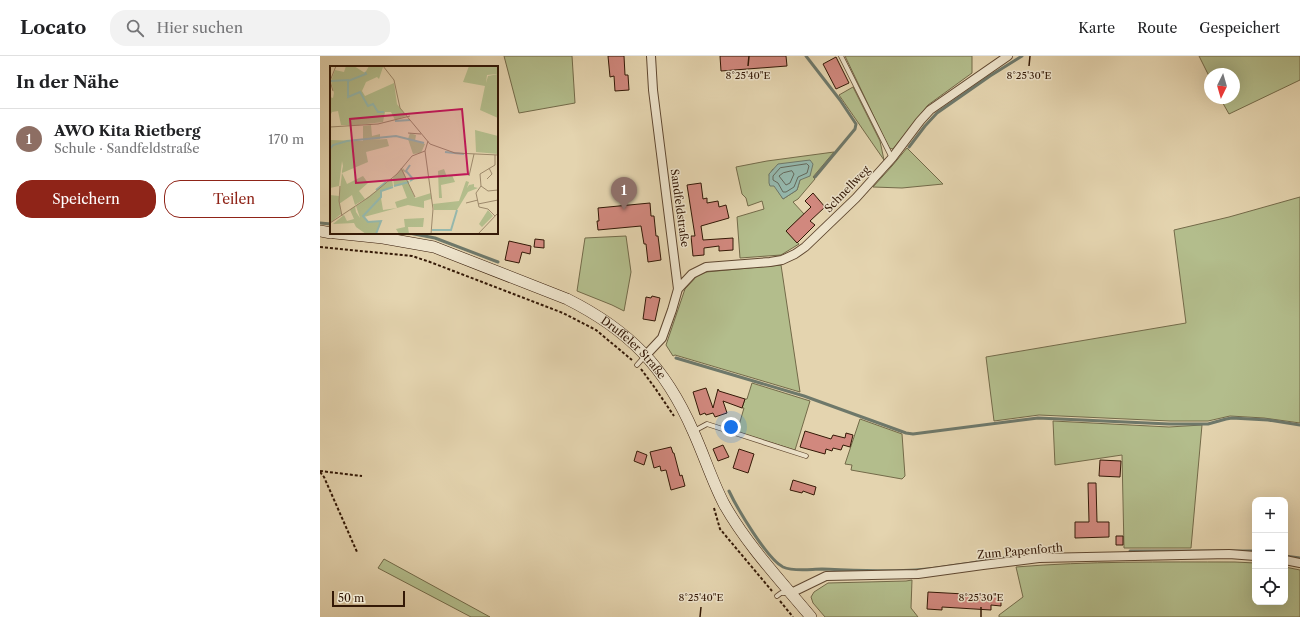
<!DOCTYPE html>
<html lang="de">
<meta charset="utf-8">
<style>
body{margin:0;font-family:"Libre Caslon Text",serif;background:#f2f2f2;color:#202124}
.controls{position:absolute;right:12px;bottom:12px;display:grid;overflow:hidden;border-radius:8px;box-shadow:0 4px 16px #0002}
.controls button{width:36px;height:36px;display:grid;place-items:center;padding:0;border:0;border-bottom:1px solid #e0e0e0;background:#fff;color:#202124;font:20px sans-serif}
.compass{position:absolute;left:884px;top:12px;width:36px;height:36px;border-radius:50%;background:#fff;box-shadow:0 4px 16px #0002;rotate:185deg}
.scale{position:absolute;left:12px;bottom:10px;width:73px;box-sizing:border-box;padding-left:4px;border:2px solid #331806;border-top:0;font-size:11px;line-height:14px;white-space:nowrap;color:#331806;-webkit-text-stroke:3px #ede3cb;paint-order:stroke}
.you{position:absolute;left:411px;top:371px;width:14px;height:14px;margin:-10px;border:3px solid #fff;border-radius:50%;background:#1a73e8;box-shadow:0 0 0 6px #1a73e833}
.badge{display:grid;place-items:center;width:26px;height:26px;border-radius:50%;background:#8f2418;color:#fff;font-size:13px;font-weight:700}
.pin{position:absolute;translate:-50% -33px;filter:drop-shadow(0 1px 2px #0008)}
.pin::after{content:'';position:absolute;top:21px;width:14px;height:12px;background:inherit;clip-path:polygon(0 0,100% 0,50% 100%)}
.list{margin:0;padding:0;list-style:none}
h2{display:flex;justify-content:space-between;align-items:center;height:52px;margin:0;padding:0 16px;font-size:17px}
h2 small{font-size:13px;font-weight:400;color:#757577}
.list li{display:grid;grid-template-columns:26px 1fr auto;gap:12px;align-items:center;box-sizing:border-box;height:60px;padding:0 16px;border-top:1px solid #e0e0e0}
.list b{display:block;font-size:15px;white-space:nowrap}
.list p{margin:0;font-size:13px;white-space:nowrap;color:#757577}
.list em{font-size:13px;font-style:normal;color:#757577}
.actions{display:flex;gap:8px;padding:12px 16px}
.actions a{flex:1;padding:9px 0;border:1px solid #8f2418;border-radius:16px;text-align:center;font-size:14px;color:#8f2418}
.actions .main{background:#8f2418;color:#fff}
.icon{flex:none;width:22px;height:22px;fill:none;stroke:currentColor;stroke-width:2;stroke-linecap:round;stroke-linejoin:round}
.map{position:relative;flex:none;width:980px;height:561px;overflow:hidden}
header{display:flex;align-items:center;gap:24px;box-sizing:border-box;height:56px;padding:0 20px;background:#fff;border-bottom:1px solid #e0e0e0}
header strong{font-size:19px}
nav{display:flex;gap:22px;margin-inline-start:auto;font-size:14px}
.search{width:280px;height:36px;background:#f2f2f2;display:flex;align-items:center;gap:10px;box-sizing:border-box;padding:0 14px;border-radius:16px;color:#757577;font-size:15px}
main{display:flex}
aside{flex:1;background:#fff}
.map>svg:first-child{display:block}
.green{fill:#b3bd8c;stroke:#736a49;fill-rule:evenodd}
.water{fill:#95b8ad;stroke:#6e786a}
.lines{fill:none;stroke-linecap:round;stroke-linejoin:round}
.shore{stroke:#64685a;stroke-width:1}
.stream{stroke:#6e786a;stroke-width:3}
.building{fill:#d1887e;stroke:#331806}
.lane-casing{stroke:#5f4730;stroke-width:5.5}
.street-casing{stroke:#5f4730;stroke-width:10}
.secondary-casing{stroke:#331806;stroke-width:12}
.path{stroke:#331806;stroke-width:2;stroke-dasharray:3 2;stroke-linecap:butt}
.lane{stroke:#ede3cb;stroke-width:4}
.street{stroke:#ede3cb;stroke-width:8}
.secondary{stroke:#ede3cb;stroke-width:11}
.ticks{fill:none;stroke:#331806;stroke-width:1.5}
.labels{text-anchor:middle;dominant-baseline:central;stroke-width:3;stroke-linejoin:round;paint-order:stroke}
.street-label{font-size:11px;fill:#331806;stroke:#ede3cb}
.inset-river{fill:none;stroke:#95b8ad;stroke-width:2}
.inset-road{fill:none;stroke:#9d896b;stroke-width:1}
.view{fill:#c2185b;fill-opacity:0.15;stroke:#c2185b;stroke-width:2}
.inset-edge{fill:none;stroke:#331806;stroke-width:2}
.ticks-label{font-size:10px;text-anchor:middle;fill:#331806;stroke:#ede3cb;stroke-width:3;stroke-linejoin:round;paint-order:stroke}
</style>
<header>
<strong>Locato</strong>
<div class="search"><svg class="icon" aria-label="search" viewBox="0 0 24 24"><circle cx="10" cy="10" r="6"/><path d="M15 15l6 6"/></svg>Hier suchen</div>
<nav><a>Karte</a><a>Route</a><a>Gespeichert</a></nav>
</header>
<main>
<aside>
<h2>In der Nähe<small></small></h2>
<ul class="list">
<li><span class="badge" style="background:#8d6e63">1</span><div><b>AWO Kita Rietberg</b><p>Schule · Sandfeldstraße</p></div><em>170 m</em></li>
</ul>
<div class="actions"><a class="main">Speichern</a><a>Teilen</a></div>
</aside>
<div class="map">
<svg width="980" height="561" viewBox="0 0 980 561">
<rect width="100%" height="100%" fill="#e4d4af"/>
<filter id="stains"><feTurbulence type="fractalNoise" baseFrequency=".005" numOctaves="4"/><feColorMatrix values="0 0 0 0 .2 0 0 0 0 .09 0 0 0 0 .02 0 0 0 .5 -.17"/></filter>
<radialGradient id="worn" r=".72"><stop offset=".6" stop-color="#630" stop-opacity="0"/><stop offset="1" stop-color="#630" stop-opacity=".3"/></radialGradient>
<path class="green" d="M184 0H252L255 47 199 57Z
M525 0H652V17L608 49 573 93 569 92Z
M879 0H980V24L909 58 900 42H914V18H890V22Z
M533 31 560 85 564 104 519 39Z
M587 92 623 128 582 132 553 131 572 110Z
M514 96 493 121 495 123 478 143 473 146 484 158 466 175 479 188 461 199 420 202 417 161 444 153 442 145 428 150 426 142 422 138 416 111 447 105ZM453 113 480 124 477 134 463 143 449 119Z
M980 141V367L944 362 910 360 888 365H850L719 359 674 365 666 301 866 267 854 174 909 161Z
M306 180 311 216 304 255 292 249 257 235 265 182Z
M461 209 480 336 355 299 353 300 346 289 365 233 377 220 386 216Z
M432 327 490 345 475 394 417 376 424 352H422L425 343H427Z
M540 363 582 378 585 420 582 423 531 414 532 409 525 408Z
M733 365 849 371 882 369 871 492H804L802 399 735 409Z
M64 503 170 561H151L58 512Z
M915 506 935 507V546H965V511L980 514V561H679V559L703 541 696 511C768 505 842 506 915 506Z
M592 524 591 552 598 561H505L493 547 491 541 494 536 508 527 586 525Z"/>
<path class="water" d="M490 104 493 108 490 120 480 124 477 134 463 143 454 130H450L449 127V118L458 108Z"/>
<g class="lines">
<path class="shore" d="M487 108 489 110 487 117 478 121 474 131 466 136H463L458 127 453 124V120L460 112Z
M472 115 474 118 470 127 466 129 459 120 463 117Z"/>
<path class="stream" d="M486 0 520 44 536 68 535 73 495 121
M589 91 605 70 617 57 670 20 702 0
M0 167 11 168
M89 177 115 182 178 206
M356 302 484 340 586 377 593 378 718 362 849 368H888L906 363 912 362 948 364 980 369
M409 435C417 452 447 503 463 511 474 516 491 513 502 513 533 514 565 516 596 514 642 511 688 498 734 497
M810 495H935
M965 500 980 502"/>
</g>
<path class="building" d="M288 0H304L305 19H308L309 34 295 35 294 20 290 21Z
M400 0H466L467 10 401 15Z
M516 1 529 27 516 33 503 8Z
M381 127 383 143 387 142V147L398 145 399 151 406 149 409 162 381 170 383 184 413 182V194L399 195V190L384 192V199L373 200 371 180H375L367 129Z
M493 137 505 151 490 165 495 169 477 187 466 175 491 151 485 145Z
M330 147 331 160H334L336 180H338L341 204 328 206 326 188H324L321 170 278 174 277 165H279L278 152Z
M215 183 224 184V192L214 191Z
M189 185 211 190 210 198 202 196 199 207 185 204Z
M332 240 340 242 335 265 323 263 326 241 331 242Z
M386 332 393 352 398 333 399 335 425 343 422 352 403 345 407 357 395 361 393 357 386 359 385 357 380 359 373 336Z
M485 375 511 383 513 379 525 382 526 377 533 379 530 391 523 389 521 394 513 392 512 395 506 393 505 398 480 391Z
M403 389 409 401 398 405 393 393Z
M351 391 353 397H354L360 420 362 419 365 430 351 434 346 414 341 415 340 410 334 412 330 396Z
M419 393 434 398 428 417 413 412Z
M317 395 327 399 324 409 314 405Z
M780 404 801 405 800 421 779 420Z
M473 424 496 431 494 439 483 435 482 437 470 434Z
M768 427H776L777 466H789V481L755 482V466H769Z
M796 480H803V489H796Z
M608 536 681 540V550L671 549V554L622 551V554L607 553Z"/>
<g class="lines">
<defs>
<path id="lane" d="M521 0 572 102
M317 309 325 300
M374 375 387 368 486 400
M457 540 461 537H468"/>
<path id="street" d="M358 233 372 218 386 211 450 206 462 204 475 198 485 191 536 142 572 102 600 65 610 54 688 0
M326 299 342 282 352 254 358 233 333 34 331 0
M965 504 980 507
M471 537 506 520 598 518 663 509 719 502 909 498 935 500"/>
<g id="secondary">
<path d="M0 175 11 177"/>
<path id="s1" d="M15 177 63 182 114 191 247 243C309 274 345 311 373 375 384 399 392 425 404 448 427 489 461 525 491 561"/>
</g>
</defs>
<use href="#lane" class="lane-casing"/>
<use href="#street" class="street-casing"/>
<use href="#secondary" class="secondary-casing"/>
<path class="path" d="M0 191 92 200 110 206 243 257 276 274 312 304
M321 313 335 332 354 360
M0 415 42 420
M0 416 4 421 37 496
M394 452 400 473 452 535
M460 545 473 561"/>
<use href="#lane" class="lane"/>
<use href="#street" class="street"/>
<use href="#secondary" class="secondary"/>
</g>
<path class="ticks" d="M428 10 429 0M709 10 710 0M380 561 381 551M661 561V551"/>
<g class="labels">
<g class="street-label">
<text transform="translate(527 133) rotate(-46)">Schnellweg</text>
<text transform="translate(360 152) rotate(82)">Sandfeldstraße</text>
<text stroke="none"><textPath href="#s1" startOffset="326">Druffeler Straße</textPath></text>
<text transform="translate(700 495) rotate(-5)">Zum Papenforth</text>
</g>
</g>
<g transform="translate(10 10)">
<rect width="168" height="168" fill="#e4d4af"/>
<path d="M16 0H24L35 7 39 0 53 1 49 13 47 11 36 16 32 25 35 30 64 17 67 38 76 50 65 54 61 46H55L53 56 28 59H11L8 45 2 46 0 50V31L3 32 4 27 1 15 5 14 1 15 5 4 14 6ZM139 0H168V8L157 9 156 17 158 10 168 8V52L150 44 155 20 133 16ZM41 59 42 70 50 68V73L39 74 57 73 59 80 36 86 38 96 12 107 17 118 33 110 38 117 29 125 35 133 25 139 22 129 9 138V133L12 107V105L13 100 12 95 9 120 0 122V74L33 75V60ZM145 64 168 70V88L146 86ZM80 67 86 69 85 75 95 78 91 87 83 88 78 73ZM72 101 78 108 73 105 85 132 101 127V133L94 135V142L78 139 34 151 38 156 51 155 46 168H36L26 161 24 157 3 158 14 149 17 155 24 153 20 144 25 140 26 146 30 152 26 140 62 113 63 120 50 126 53 144 67 142 65 136 77 132 72 119 64 120 63 112 71 103 73 104ZM114 103 117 111 122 109 125 116 111 119 112 132H109L108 105ZM136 115 139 116 137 122 139 119 144 118V121L148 122 138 126 127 144H104L103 138 129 135ZM0 129 9 130 11 148 0 157ZM158 144 163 150 152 161 149 158ZM94 152 93 161H78L79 168H69L66 163 75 161 74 153Z" fill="#b3bd8c"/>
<path class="inset-river" d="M1 15 18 14V31L30 26 38 40 43 38 48 46H54M18 15 36 8 35 6M65 55 80 54M0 83 3 79 17 75 66 70 94 77M115 86 134 88M80 99 76 105 83 113 80 115M64 120 79 116M46 124 56 116M102 164H121L127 144M46 168 51 155 38 156 33 150 51 131V125L63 121"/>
<path class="inset-road" d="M53 0 64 14 70 42 100 78 125 87 168 89M3 25 0 15 6 0M0 61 48 58 80 50M78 67 91 68M98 75 95 85 103 143 101 168M71 102 85 131M139 110 144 88M157 113 162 108 159 102M10 120 9 135 12 150M151 120 158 125 168 124M136 137 148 134M148 138 168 134M165 150 158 143 149 141 146 127 151 120 150 108 165 99V89M0 157 39 131 67 108 82 90 95 85M148 168 168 147"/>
<path class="view" d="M132 43 138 108 26 117 20 53Z"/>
<rect width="168" height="168" class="inset-edge"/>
</g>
<g class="ticks-label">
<text x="428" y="23">8°25'40"E</text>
<text x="709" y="23">8°25'30"E</text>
<text x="381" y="545">8°25'40"E</text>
<text x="661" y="545">8°25'30"E</text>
</g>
<rect width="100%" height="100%" filter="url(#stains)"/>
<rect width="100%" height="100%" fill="url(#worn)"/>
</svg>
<div class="controls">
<button>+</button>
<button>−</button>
<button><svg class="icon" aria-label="locate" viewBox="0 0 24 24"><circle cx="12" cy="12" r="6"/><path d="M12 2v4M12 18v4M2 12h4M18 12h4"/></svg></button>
</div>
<svg class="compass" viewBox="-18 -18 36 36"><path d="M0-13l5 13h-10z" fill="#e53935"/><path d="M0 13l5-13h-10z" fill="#757577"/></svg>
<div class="scale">50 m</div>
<div class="you"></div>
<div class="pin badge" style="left:304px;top:154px;background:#8d6e63">1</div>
</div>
</main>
